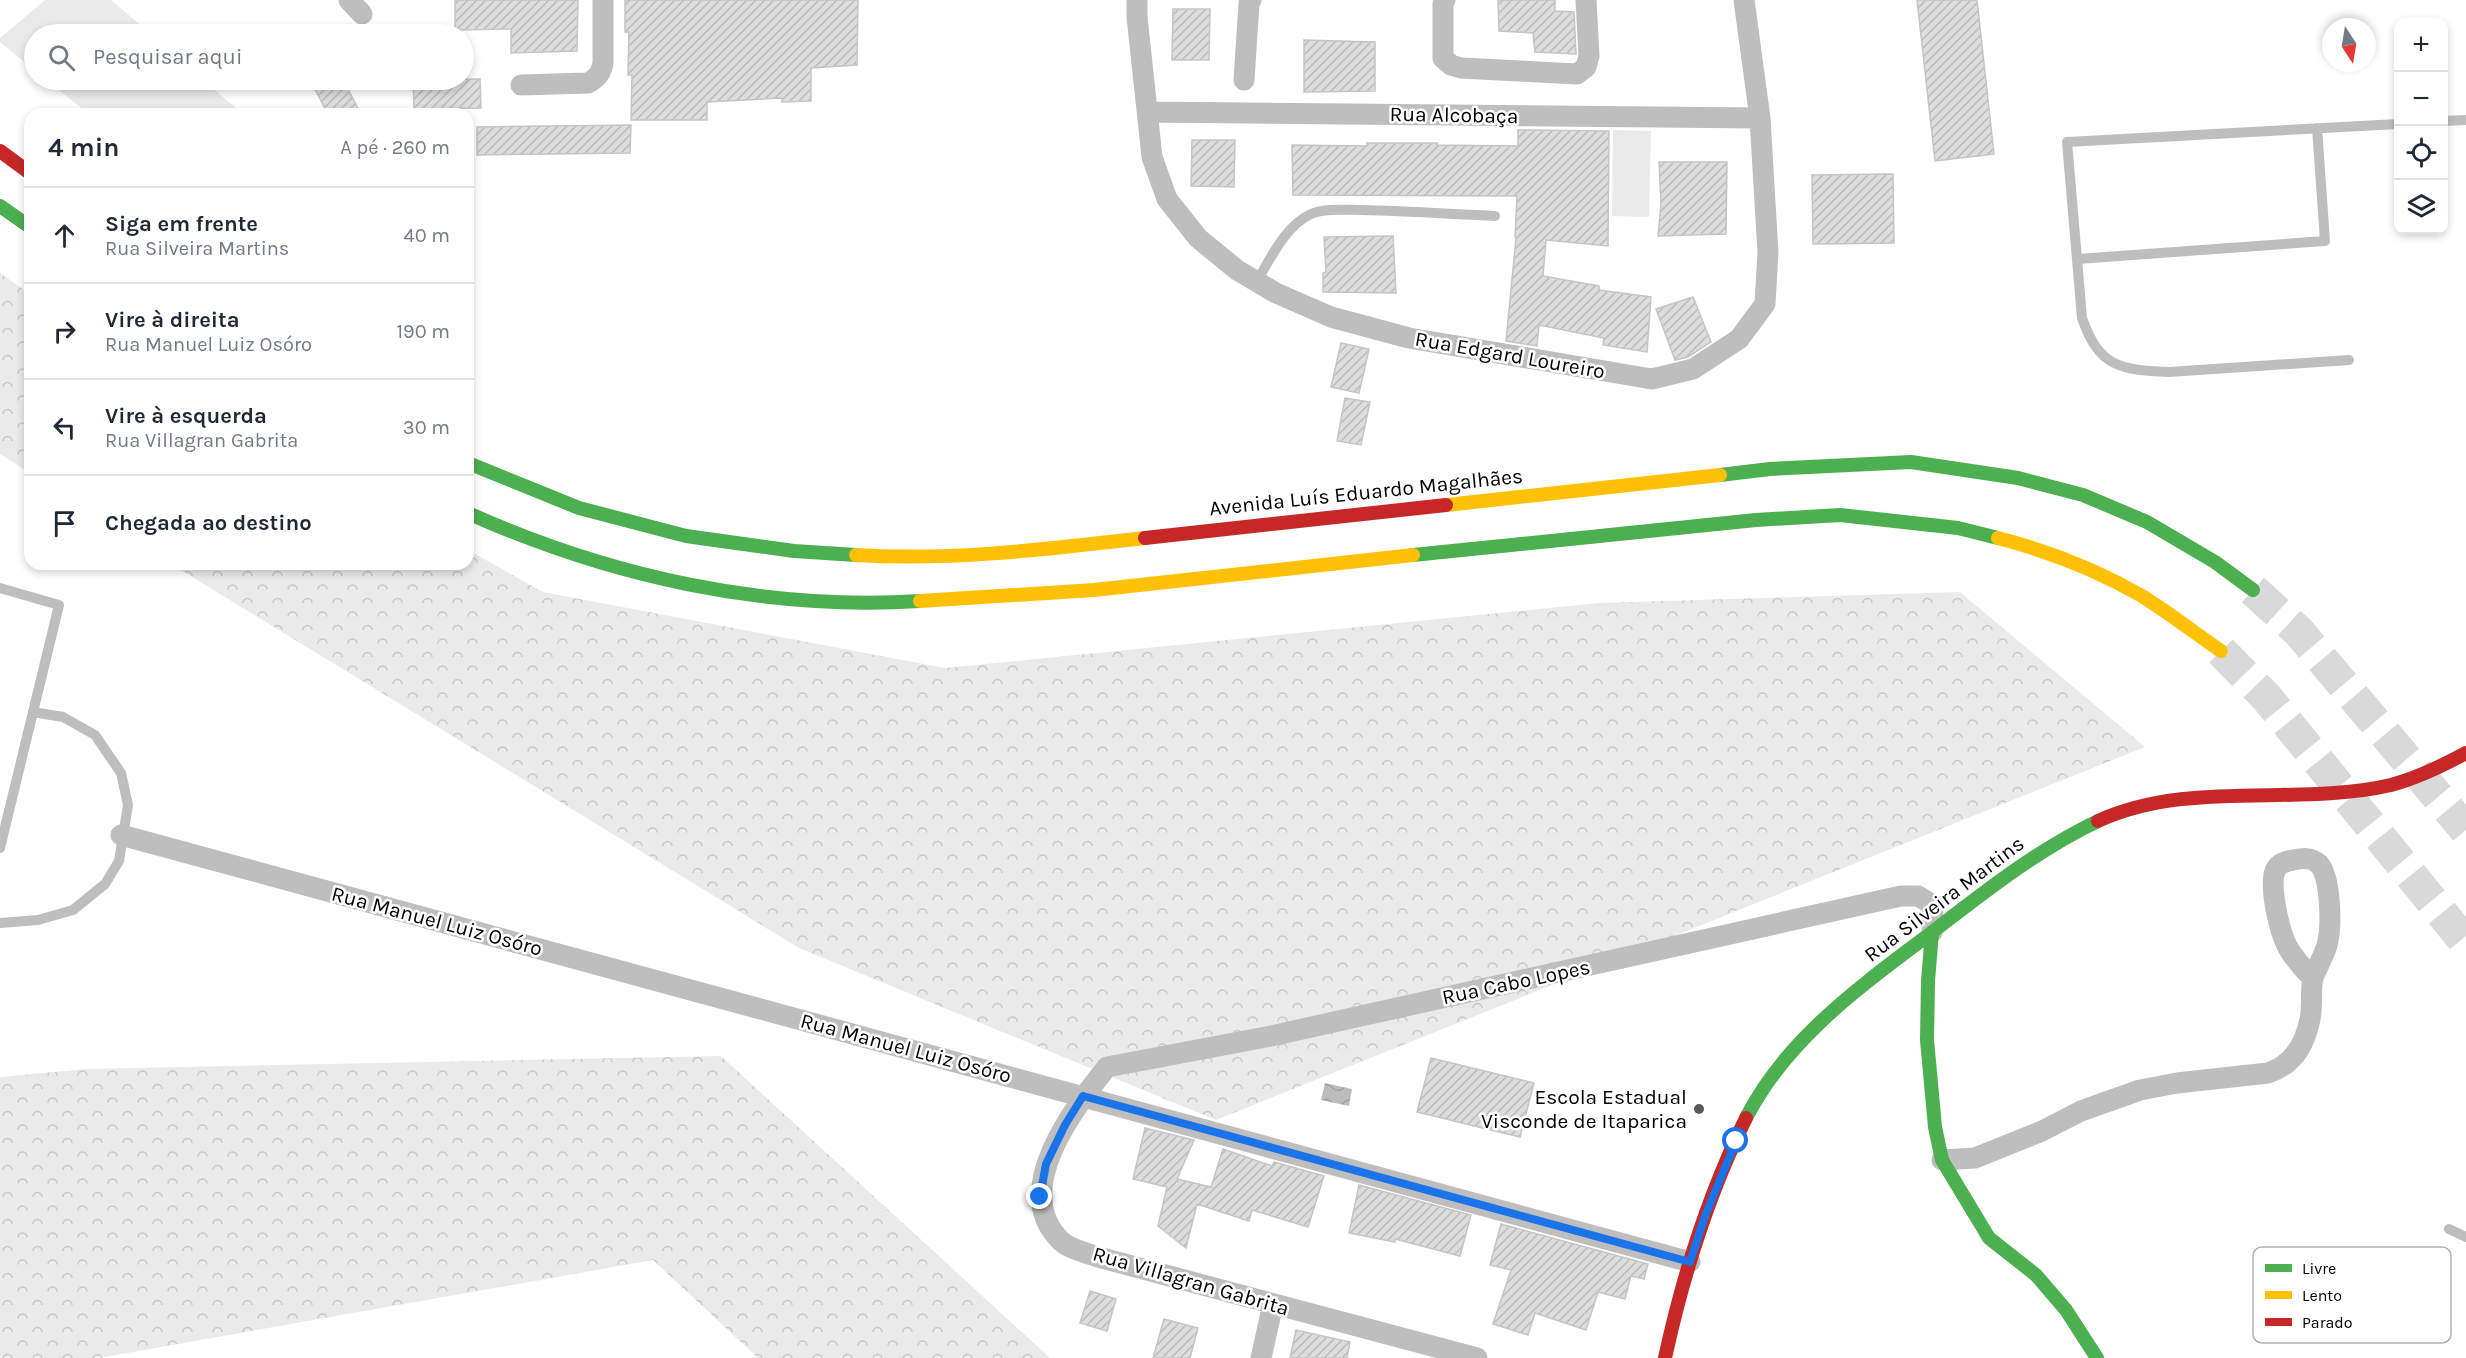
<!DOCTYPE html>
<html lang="pt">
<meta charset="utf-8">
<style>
body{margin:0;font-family:Karla,sans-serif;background:#f6f6f7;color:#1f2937}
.controls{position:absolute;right:18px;top:18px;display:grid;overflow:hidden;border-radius:12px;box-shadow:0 3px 9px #0003}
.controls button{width:54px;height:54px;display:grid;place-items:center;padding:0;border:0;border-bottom:2px solid #e0e1e3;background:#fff;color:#1f2937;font:30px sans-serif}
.compass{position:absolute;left:2322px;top:18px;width:54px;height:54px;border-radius:50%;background:#fff;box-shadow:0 3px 9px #0003;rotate:168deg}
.stop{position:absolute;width:18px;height:18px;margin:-14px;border:4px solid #1a73e8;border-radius:50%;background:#fff}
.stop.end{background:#1a73e8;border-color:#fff;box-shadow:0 2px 6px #0008}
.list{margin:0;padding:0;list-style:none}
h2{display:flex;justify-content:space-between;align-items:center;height:78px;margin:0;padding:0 24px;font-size:26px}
h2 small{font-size:20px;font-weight:400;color:#747a83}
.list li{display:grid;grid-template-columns:39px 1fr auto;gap:18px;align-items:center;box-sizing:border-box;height:96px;padding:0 24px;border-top:2px solid #e0e1e3}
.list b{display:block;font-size:22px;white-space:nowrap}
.list p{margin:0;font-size:20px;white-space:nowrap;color:#747a83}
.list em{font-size:20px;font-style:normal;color:#747a83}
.icon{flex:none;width:33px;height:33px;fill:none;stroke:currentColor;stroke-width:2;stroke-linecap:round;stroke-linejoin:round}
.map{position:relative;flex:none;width:2466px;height:1358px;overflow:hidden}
.search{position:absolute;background:#fff;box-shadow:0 3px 9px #0003;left:24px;top:24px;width:450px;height:66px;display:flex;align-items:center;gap:15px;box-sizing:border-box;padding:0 21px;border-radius:33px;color:#747a83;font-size:22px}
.panel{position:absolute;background:#fff;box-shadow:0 3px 9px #0003;left:24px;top:108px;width:450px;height:462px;border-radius:18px}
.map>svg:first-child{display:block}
.forest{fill:url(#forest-crowns)}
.pitch{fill:#eaeaea}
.water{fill:url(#water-waves)}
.building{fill:url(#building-hatch);stroke:#c5c5c5;stroke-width:1.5}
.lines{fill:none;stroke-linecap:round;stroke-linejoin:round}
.primary-tunnel{stroke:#d9d9d9;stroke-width:33;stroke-dasharray:33 16;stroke-linecap:butt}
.lane{stroke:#bebebe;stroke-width:10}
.street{stroke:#bebebe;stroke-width:21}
.fast{stroke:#4caf50;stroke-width:14}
.slow{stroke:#ffc107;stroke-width:14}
.jam{stroke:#c62828;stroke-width:14}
.route{stroke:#1a73e8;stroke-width:8}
.poi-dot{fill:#595959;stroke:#fff;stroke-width:2}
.labels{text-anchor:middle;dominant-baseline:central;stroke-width:5;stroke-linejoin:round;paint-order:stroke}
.street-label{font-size:21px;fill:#000;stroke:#fff}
.poi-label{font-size:21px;fill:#000;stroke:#fff;text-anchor:end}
.key{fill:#fff;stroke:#b2b2b2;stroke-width:1.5}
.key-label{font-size:16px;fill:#000}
</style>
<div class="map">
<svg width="2466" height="1358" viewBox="0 0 2466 1358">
<defs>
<pattern id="forest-crowns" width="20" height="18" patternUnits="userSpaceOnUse" patternTransform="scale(1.5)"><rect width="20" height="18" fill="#eaeaea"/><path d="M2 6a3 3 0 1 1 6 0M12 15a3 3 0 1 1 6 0" fill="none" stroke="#c7c7c7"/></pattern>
<pattern id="water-waves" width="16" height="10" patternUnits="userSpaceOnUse" patternTransform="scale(1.5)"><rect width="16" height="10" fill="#bcbcbc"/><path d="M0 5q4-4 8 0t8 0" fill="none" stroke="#a0a0a0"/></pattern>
<pattern id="building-hatch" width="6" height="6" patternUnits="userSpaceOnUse" patternTransform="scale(1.5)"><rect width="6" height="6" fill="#ddd"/><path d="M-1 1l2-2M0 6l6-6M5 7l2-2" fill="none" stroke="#bcbcbc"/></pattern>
</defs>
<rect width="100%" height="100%" fill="#fff"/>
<path class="forest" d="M0 273 30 294V473L0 454Z
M468 550 543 592 945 668 1599 603 1960 592 2145 747 1216 1120 799 948 171 564H468Z
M721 1056 1050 1358H758L653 1260 99 1358H0V1077L87 1069Z"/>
<path class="pitch" d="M45 0H111L151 34H34V70L0 42V38Z
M46 80H203L243 114H89Z
M1613 130 1651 131 1649 217 1612 216Z"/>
<path class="water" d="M1325 1083 1352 1089 1349 1106 1321 1100Z"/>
<path class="building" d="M455 0H578L577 51 511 53V29L455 30Z
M625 0H858L857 65 811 68V101L782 102V98L707 102V120H631L632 75H628L629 32H625Z
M1498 0H1555V11L1574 12 1576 54 1535 52 1533 33 1499 31Z
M1917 0H1977L1994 154 1935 161Z
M1173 9H1210L1209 60H1172Z
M1304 40 1375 42V91L1304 92Z
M480 79 481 108 414 109 413 80Z
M310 80H343L361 114H328Z
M631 125 630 153 477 155V127Z
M1518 130 1609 131 1608 246 1546 240 1543 276 1599 286V290L1651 297 1647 352 1603 345 1604 338 1539 325 1537 346 1506 341 1516 238 1515 237 1517 196 1293 195 1292 145 1367 146V143H1437V145L1518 146Z
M1192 140H1235L1234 187 1191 186Z
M1659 162H1727L1726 234 1658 236 1661 204Z
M1893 174 1894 243 1813 244 1812 175Z
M1393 236 1396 293 1323 292V273L1326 272 1324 237Z
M1693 297 1711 342 1688 357 1675 360 1656 309Z
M1341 343 1369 349 1359 393 1331 387Z
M1345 398 1370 402 1361 445 1337 441Z
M1431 1058 1534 1083 1520 1137 1417 1112Z
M1145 1128 1194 1140 1177 1179 1211 1187 1223 1149 1272 1166 1274 1162 1324 1176 1308 1227 1252 1210 1249 1221 1197 1204 1186 1248 1158 1226 1167 1187 1133 1179Z
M1359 1185 1471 1215 1460 1256 1395 1239V1242L1349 1233Z
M1501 1224 1648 1264 1644 1279 1631 1276 1625 1299 1598 1292 1586 1330 1535 1313 1528 1335 1493 1324 1511 1270 1490 1265Z
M1090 1291 1116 1299 1107 1331 1080 1323Z
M1164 1319 1198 1328 1190 1358H1153Z
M1296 1330 1350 1342 1347 1358H1290Z"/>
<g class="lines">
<path class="primary-tunnel" d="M2253 590 2299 632 2466 830
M2221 651 2267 698 2466 943"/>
<path class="lane" d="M2444 121 2466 120
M2078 259 2325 241 2317 128
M1257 281C1271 258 1285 226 1311 214 1325 208 1346 210 1361 210 1406 211 1450 214 1495 216
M2349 360 2169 372C2120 370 2099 367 2082 318L2067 142 2398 124
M0 588 59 605 0 848
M0 923 38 920 73 910 105 884 119 861 128 805 121 773 95 735 63 717 33 712
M2449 1229 2466 1237"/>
<path class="street" d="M349 0 362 14
M1137 0V17L1152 157 1167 199 1198 238 1237 270 1276 293 1331 317 1409 338 1652 379 1693 369 1739 339 1765 304 1768 253 1760 118 1744 0
M1445 0 1443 4V58L1451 65 1461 68 1577 74 1586 67 1589 56 1586 0
M1244 80 1249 3 1251 0
M521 85 588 83C597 78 601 74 603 63V0
M1147 112 1760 118
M121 835 1690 1262
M1942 1160 1975 1158 2042 1131 2081 1111 2140 1090 2177 1083 2268 1073C2293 1065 2305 1045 2310 1019 2313 1006 2310 991 2313 978 2317 967 2324 956 2327 945 2332 927 2331 878 2319 864 2311 857 2303 858 2293 860 2286 861 2278 863 2275 871 2269 888 2280 936 2290 951 2296 961 2305 970 2313 979
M1261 1358 1273 1304
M1477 1358 1098 1257C1087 1253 1069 1249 1061 1241 1009 1191 1074 1108 1107 1067L1271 1036 1901 896H1918L1933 905 1932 932"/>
<path class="fast" d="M0 206 30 227
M468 463 579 508 686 536 794 551 856 555
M1720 475 1770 469 1911 462 2018 478 2083 495 2147 522 2215 562 2253 590
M468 513C608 576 765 611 920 601
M1413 555 1756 520 1840 515 1958 528 1998 538
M1932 932 1928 981 1927 1040 1935 1127 1942 1160 1989 1238 2036 1275 2066 1310 2097 1358
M1746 1118C1788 1036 1864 984 1935 930 1987 890 2039 849 2098 821"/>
<path class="slow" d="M1446 505 1720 475
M1998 538C2048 551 2097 570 2142 596 2169 613 2195 633 2221 651
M856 555C952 561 1049 549 1145 538
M920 601 1094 590 1413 555"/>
<path class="jam" d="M0 151 30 173
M1145 538 1446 505
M2098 821C2189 779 2297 807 2391 785 2417 778 2442 766 2466 753
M1665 1358C1683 1275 1708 1195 1746 1118"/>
</g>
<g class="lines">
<path class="route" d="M1040 1197 1046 1164 1065 1125 1083 1096 1690 1262 1705 1216 1736 1141"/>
</g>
<circle class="poi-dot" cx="1699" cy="1109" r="6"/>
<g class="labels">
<g class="street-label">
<text transform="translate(1454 115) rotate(1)">Rua Alcobaça</text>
<text transform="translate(1510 355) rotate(10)">Rua Edgard Loureiro</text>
<text transform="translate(1366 492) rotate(-6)">Avenida Luís Eduardo Magalhães</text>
<text transform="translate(1944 899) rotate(-37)">Rua Silveira Martins</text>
<text transform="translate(437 921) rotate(15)">Rua Manuel Luiz Osóro</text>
<text transform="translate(1516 982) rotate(-12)">Rua Cabo Lopes</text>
<text transform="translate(906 1048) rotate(15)">Rua Manuel Luiz Osóro</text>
<text transform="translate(1191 1281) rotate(16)">Rua Villagran Gabrita</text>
</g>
<g class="poi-label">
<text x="1687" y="1097">Escola Estadual<tspan x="1687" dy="24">Visconde de Itaparica</tspan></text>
</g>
</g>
<rect x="2253" y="1247" width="198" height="96" rx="9" class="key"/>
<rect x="2265" y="1264" width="27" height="8" fill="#4caf50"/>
<rect x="2265" y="1291" width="27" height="8" fill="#ffc107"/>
<rect x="2265" y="1318" width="27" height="8" fill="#c62828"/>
<g class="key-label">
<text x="2302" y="1274">Livre</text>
<text x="2302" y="1301">Lento</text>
<text x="2302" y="1328">Parado</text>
</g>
</svg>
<div class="controls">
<button>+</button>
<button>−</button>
<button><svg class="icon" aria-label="locate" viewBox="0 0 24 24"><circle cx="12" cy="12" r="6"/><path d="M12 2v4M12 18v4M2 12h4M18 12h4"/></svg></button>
<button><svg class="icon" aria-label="layers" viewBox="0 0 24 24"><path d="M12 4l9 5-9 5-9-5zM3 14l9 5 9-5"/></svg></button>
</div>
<svg class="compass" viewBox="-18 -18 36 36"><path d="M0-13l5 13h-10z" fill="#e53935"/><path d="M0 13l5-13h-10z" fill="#747a83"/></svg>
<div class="stop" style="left:1736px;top:1141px"></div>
<div class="stop end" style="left:1040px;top:1197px"></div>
<div class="search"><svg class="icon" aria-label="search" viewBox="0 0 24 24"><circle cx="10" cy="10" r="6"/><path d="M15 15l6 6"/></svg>Pesquisar aqui</div>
<section class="panel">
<h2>4 min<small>A pé · 260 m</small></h2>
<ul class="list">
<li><svg class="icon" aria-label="ahead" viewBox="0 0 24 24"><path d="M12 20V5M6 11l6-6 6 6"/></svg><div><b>Siga em frente</b><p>Rua Silveira Martins</p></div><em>40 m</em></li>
<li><svg class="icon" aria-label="right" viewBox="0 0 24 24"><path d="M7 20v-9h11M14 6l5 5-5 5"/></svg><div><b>Vire à direita</b><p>Rua Manuel Luiz Osóro</p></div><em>190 m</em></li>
<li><svg class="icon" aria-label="left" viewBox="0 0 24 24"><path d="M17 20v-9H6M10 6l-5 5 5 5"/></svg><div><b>Vire à esquerda</b><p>Rua Villagran Gabrita</p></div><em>30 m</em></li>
<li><svg class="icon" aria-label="arrive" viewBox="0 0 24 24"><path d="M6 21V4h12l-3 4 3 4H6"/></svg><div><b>Chegada ao destino</b></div></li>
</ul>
</section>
</div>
